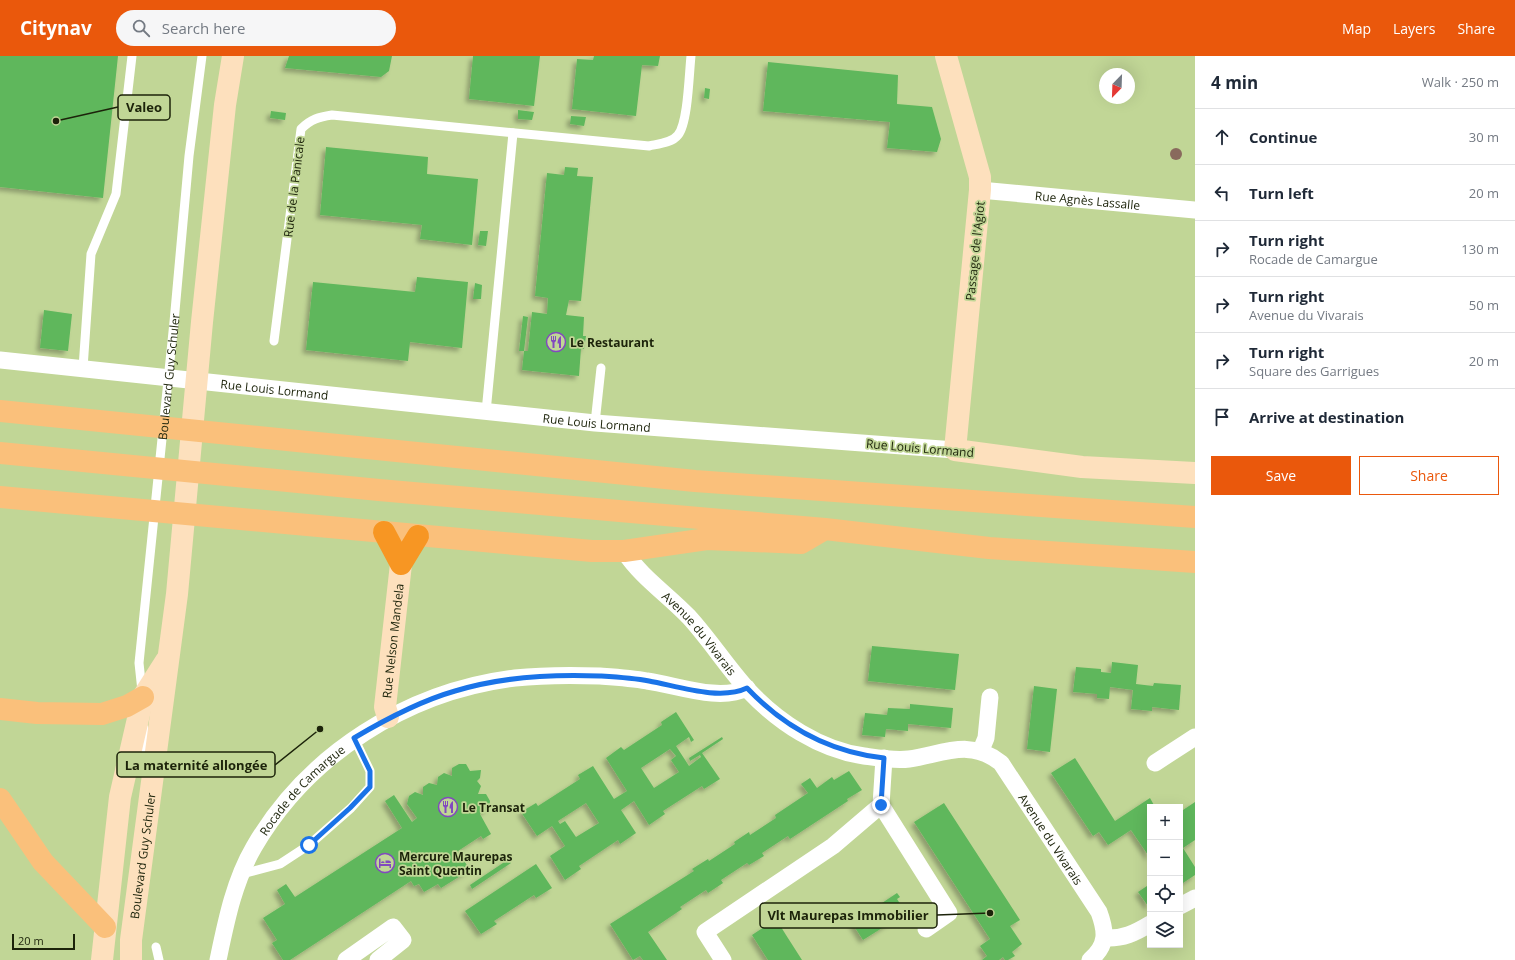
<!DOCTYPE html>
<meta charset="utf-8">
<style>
body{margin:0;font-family:"Open Sans",sans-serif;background:#f6f6f7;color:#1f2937}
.controls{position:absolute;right:12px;bottom:12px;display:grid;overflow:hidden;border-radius:0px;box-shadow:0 4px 16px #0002}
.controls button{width:36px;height:36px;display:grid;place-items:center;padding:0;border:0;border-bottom:1px solid #e0e1e3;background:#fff;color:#1f2937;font:20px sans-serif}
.compass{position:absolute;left:1099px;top:12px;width:36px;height:36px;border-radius:50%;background:#fff;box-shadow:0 4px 16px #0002;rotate:203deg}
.scale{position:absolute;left:12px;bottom:10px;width:63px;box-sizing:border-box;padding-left:4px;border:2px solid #1c230a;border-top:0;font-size:11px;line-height:14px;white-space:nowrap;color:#1c230a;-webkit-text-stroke:3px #c1d696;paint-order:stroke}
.stop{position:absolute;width:12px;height:12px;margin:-9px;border:3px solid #1a73e8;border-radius:50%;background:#fff}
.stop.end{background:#1a73e8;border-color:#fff;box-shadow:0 1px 4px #0008}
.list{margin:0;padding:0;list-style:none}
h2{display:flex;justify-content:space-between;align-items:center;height:52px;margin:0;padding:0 16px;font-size:17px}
h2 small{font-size:13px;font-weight:400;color:#747a83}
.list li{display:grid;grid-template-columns:26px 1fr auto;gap:12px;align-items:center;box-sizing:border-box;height:56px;padding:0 16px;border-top:1px solid #e0e1e3}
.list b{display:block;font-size:15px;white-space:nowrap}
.list p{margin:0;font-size:13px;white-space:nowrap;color:#747a83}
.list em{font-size:13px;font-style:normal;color:#747a83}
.actions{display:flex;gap:8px;padding:12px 16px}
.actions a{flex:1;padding:9px 0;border:1px solid #ea580c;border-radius:0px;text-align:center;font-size:14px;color:#ea580c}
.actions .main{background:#ea580c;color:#fff}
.icon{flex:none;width:22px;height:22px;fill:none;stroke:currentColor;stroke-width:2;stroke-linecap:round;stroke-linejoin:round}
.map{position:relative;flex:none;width:1195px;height:904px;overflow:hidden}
header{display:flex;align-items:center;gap:24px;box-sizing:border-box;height:56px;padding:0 20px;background:#ea580c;color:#fff}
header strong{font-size:19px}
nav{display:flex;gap:22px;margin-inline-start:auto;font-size:14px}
.search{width:280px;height:36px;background:#f6f6f7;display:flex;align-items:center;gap:10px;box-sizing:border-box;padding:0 14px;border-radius:22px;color:#747a83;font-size:15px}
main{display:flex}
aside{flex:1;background:#fff}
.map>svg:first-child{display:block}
.building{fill:#5fb75c;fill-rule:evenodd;filter:url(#shadow)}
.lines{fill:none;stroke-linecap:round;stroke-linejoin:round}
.lane{stroke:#fff;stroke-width:9}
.street{stroke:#fff;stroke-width:17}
.secondary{stroke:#fde0bd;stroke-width:22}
.primary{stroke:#fac07b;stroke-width:22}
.highway{stroke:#f79623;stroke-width:22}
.tree{fill:#896a5d}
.route{stroke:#1a73e8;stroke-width:5}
.labels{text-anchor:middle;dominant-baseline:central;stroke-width:3.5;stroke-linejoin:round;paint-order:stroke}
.street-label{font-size:12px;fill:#1c230a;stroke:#c1d696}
.poi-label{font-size:12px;font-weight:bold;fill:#1c230a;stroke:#c1d696;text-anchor:start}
.leader{fill:none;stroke:#1c230a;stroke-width:1.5}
.callout-dot{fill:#1c230a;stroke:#c1d696;stroke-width:1.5}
.callout{fill:#c1d696;stroke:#1c230a;stroke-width:1.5}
.callout-label{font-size:13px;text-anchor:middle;font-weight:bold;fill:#1c230a}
</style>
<header>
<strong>Citynav</strong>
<div class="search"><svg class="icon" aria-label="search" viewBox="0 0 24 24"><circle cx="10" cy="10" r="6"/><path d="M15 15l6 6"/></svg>Search here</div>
<nav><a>Map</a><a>Layers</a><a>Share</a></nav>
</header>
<main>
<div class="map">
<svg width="1195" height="904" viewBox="0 0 1195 904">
<defs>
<filter id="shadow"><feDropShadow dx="-3.5" dy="3.5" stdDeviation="2" flood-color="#0004"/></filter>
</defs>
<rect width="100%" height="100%" fill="#c1d696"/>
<path class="building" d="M0 0H118L103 142 0 131Z
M289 0H392L389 15 381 21 285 12Z
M473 0H540L534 50 469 43Z
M594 0H660L658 10 642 9 636 60 572 53 577 3 593 4Z
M768 6 898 19 897 48 932 51 941 83 937 96 887 92 890 66 763 55Z
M705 32 710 33 709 43 704 42Z
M518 54 534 56 532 64 518 63Z
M271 55 286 57 285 64 270 62Z
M571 60 586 61 584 70 570 68Z
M326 91 428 101 427 118 478 123 472 189 420 183 422 169 320 159Z
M565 111 578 112 577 120 593 121 581 245 569 244 566 259 584 261 583 280H586L584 293 581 292 579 320 522 314 524 295H528L532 256 547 258 548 242 535 240 547 117 564 119Z
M480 175H488L486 190 478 189Z
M417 221 468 226 462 292 410 286 408 305 306 294 313 226 415 236Z
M475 227 482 229 481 243H473Z
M44 254 72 258 68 295 40 292Z
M523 260 528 261 524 295H519Z
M872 590 959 598 955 634 868 625Z
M1112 606 1138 609 1136 628 1153 630 1154 627 1181 629 1179 654 1152 651V655L1131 653 1133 634 1110 631 1109 643 1097 642V638L1073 636 1076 611 1101 613V616L1111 617Z
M1034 630 1057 633 1050 696 1027 693Z
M910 648 953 652 951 672 908 668V675L886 673 885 681 862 679 865 657 887 659 888 652 910 653Z
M676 656 694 684 691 686 689 681 676 690 689 710 701 701 700 699 690 705 689 702 722 681 723 683 702 697 720 723 704 733 702 730 663 755 665 758 649 769 634 745 621 754 636 777 620 788 618 784 579 810 581 813 565 824 550 800 565 790 552 770 537 780 521 756 536 747 538 750 580 723 578 719 593 710 614 743 627 735 606 702 621 691 624 694 662 669 661 666ZM670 693 676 700 671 704 679 716 654 732 641 712ZM586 747 599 767 576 781 565 765 560 768 558 765Z
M1075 702 1115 765 1150 742 1155 751H1150V802L1131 774 1108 789 1099 776 1093 780 1051 717Z
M459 708H466L470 715 481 714 480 722 477 725 481 730 478 738H486L490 745 489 752 480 758 491 778 483 783 481 780 458 795 470 814 441 832 438 828 424 836 419 828 414 830 411 825 290 904H283L272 887 277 884 263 862 285 848 277 834 286 828 295 841 402 772 385 745 394 739 412 766 417 762 407 748 409 740 415 736 423 739V731L429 727 437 729 438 721 444 717 452 720V712Z
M849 715 862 734 847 743 848 745 790 783 788 780 762 797 764 800 749 809 747 807 721 824 723 827 708 837 706 834 680 851 682 853 648 876 667 904H643L640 900 633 904 610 868 694 815 692 813 708 803 709 805 735 788 734 786 749 776 750 779 776 762 775 759 808 737 801 728 810 722 817 732 832 721 834 724Z
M1195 746V784L1183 792 1195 811V819L1180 829V756Z
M944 747 1020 864 1010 870 1022 888 1012 896 1015 900 1008 904H1005L1003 901 999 904H982L987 900 980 890 990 883 914 766Z
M509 803 511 807 472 833 470 829Z
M536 808 552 832 536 842 534 839 494 865 497 868 481 878 465 855Z
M1150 828V849L1148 850 1138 836Z
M897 837 900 841 897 843 906 857 863 884 852 867Z
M776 863 786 879 802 904H768L752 879Z"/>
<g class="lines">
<g class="lane">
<path d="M274 285 301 73C311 63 319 61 332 59L649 90C658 88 672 87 678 79 688 67 689 18 691 0"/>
<path d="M83 312 91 198 116 138 132 0"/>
<path d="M486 356 513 77"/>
<path d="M595 367 601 312"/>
<path id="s1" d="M142 635 139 607 174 266 189 100 202 0"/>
<path d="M144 672 145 705"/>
<path d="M242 818 280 808 309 789 351 752 370 731V715L354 682"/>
<path d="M156 891 159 904"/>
</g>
<g class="street">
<path id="s2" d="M980 134 1195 154"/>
<path id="s3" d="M0 304 595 367 955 394"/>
<path id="s4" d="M624 495C641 521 667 538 689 561 710 584 727 611 748 634 778 666 820 694 864 700 878 702 895 705 909 703 943 698 970 682 1001 707L1099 856C1106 875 1108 889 1090 904"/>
<path d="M981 694 986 682 990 641"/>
<path d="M1155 707 1195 681"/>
<path d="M881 749 949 857 926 873"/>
<path d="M1180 850 1195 842"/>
<path d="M1105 882C1123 883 1135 877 1150 868"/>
<path id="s5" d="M218 904C226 866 234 825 254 791 308 698 408 635 515 622 543 619 572 619 600 620 615 621 632 622 647 625 677 629 719 646 747 632"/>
<path d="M346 904 393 871 403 884 378 904"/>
<path d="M723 904 705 876 833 790 881 749 884 702"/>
</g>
<g class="secondary">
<path d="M946 0 980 121V134L955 394 1082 411 1195 417"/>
<path id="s6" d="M388 661 385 651 401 508"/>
<path d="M102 904 120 741 143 641 166 605"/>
<path id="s7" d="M131 904V884L177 538 202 266 225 49 233 0"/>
</g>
<path class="primary" d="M0 355 695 425 1195 461
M0 397 379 434 825 473 989 492 1195 506
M0 441 592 495H624L707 483 801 487 825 473
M0 653 37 657 102 658 127 650 143 641
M0 743 43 806 105 871"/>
<path class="highway" d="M384 476 401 508
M401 508 418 480"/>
</g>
<circle class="tree" cx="1176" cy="98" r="6"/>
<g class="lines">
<path class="route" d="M309 789 350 752 370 731V715L354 682C386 663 420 645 455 635 501 621 552 618 600 620 616 621 633 622 649 625 677 630 720 645 747 632 785 672 829 696 884 702L881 749"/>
</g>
<defs>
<symbol id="restaurant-ring" viewBox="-11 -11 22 22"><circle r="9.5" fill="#c1d696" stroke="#8249bf" stroke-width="1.5"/><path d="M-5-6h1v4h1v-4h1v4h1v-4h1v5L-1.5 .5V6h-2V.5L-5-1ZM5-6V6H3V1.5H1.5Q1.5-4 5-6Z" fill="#8249bf"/></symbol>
<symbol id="hotel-ring" viewBox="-11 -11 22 22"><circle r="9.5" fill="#c1d696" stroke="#8249bf" stroke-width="1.5"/><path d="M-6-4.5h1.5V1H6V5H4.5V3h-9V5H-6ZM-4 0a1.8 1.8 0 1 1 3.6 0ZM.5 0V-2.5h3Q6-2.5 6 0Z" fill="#8249bf"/></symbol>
</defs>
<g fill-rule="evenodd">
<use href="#restaurant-ring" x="545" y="275" width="22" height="22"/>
<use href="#restaurant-ring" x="437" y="740" width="22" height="22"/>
<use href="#hotel-ring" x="374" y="796" width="22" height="22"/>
</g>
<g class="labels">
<g class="street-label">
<text transform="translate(294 131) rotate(-83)">Rue de la Panicale</text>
<text stroke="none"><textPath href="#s2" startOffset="108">Rue Agnès Lassalle</textPath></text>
<text transform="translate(975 195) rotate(-84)">Passage de l'Agiot</text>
<text stroke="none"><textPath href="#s1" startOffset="316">Boulevard Guy Schuler</textPath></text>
<text stroke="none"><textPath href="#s3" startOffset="276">Rue Louis Lormand</textPath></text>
<text stroke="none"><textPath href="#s3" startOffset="600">Rue Louis Lormand</textPath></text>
<text transform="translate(920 392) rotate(5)">Rue Louis Lormand</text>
<text stroke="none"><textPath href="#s4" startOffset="112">Avenue du Vivarais</textPath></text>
<text stroke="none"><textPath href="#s6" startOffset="77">Rue Nelson Mandela</textPath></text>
<text stroke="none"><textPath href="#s5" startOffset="194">Rocade de Camargue</textPath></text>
<text stroke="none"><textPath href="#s4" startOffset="555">Avenue du Vivarais</textPath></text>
<text stroke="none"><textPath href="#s7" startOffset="105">Boulevard Guy Schuler</textPath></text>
</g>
<g class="poi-label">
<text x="570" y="286">Le Restaurant</text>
<text x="462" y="751">Le Transat</text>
<text x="399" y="800">Mercure Maurepas<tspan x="399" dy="14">Saint Quentin</tspan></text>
</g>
</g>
<path class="leader" d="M56 65L118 51M320 673L275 709M990 857L937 859"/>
<g class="callout-dot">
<circle cx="56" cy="65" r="4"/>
<circle cx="320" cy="673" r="4"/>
<circle cx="990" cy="857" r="4"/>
</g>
<g class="callout">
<rect x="118" y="39" width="52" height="25" rx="4"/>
<rect x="117" y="696" width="158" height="25" rx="4"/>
<rect x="760" y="847" width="177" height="25" rx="4"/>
</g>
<g class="callout-label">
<text x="144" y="56">Valeo</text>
<text x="196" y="714">La maternité allongée</text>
<text x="848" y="864">Vlt Maurepas Immobilier</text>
</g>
</svg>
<div class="controls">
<button>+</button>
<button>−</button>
<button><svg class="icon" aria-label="locate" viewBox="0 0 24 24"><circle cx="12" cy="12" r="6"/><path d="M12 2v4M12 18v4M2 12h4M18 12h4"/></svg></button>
<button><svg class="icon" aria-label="layers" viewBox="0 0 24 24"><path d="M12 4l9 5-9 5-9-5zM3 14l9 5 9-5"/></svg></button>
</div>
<svg class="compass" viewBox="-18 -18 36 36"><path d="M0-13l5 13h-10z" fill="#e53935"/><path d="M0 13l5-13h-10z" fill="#747a83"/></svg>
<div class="scale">20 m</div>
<div class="stop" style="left:309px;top:789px"></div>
<div class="stop end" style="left:881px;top:749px"></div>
</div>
<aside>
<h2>4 min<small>Walk · 250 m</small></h2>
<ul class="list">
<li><svg class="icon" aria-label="ahead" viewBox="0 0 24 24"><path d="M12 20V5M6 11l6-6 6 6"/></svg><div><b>Continue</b></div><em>30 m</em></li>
<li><svg class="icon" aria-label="left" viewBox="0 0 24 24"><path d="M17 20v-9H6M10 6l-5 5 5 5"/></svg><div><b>Turn left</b></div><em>20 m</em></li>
<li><svg class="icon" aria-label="right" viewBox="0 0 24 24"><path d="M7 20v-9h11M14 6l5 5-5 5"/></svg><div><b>Turn right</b><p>Rocade de Camargue</p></div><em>130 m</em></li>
<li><svg class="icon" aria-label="right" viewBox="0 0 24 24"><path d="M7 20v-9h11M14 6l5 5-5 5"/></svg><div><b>Turn right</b><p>Avenue du Vivarais</p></div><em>50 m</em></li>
<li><svg class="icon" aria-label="right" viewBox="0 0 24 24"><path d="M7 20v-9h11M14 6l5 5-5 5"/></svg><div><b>Turn right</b><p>Square des Garrigues</p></div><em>20 m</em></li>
<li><svg class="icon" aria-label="arrive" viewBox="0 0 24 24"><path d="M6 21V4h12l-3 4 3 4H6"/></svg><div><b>Arrive at destination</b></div></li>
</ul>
<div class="actions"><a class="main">Save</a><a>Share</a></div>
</aside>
</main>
